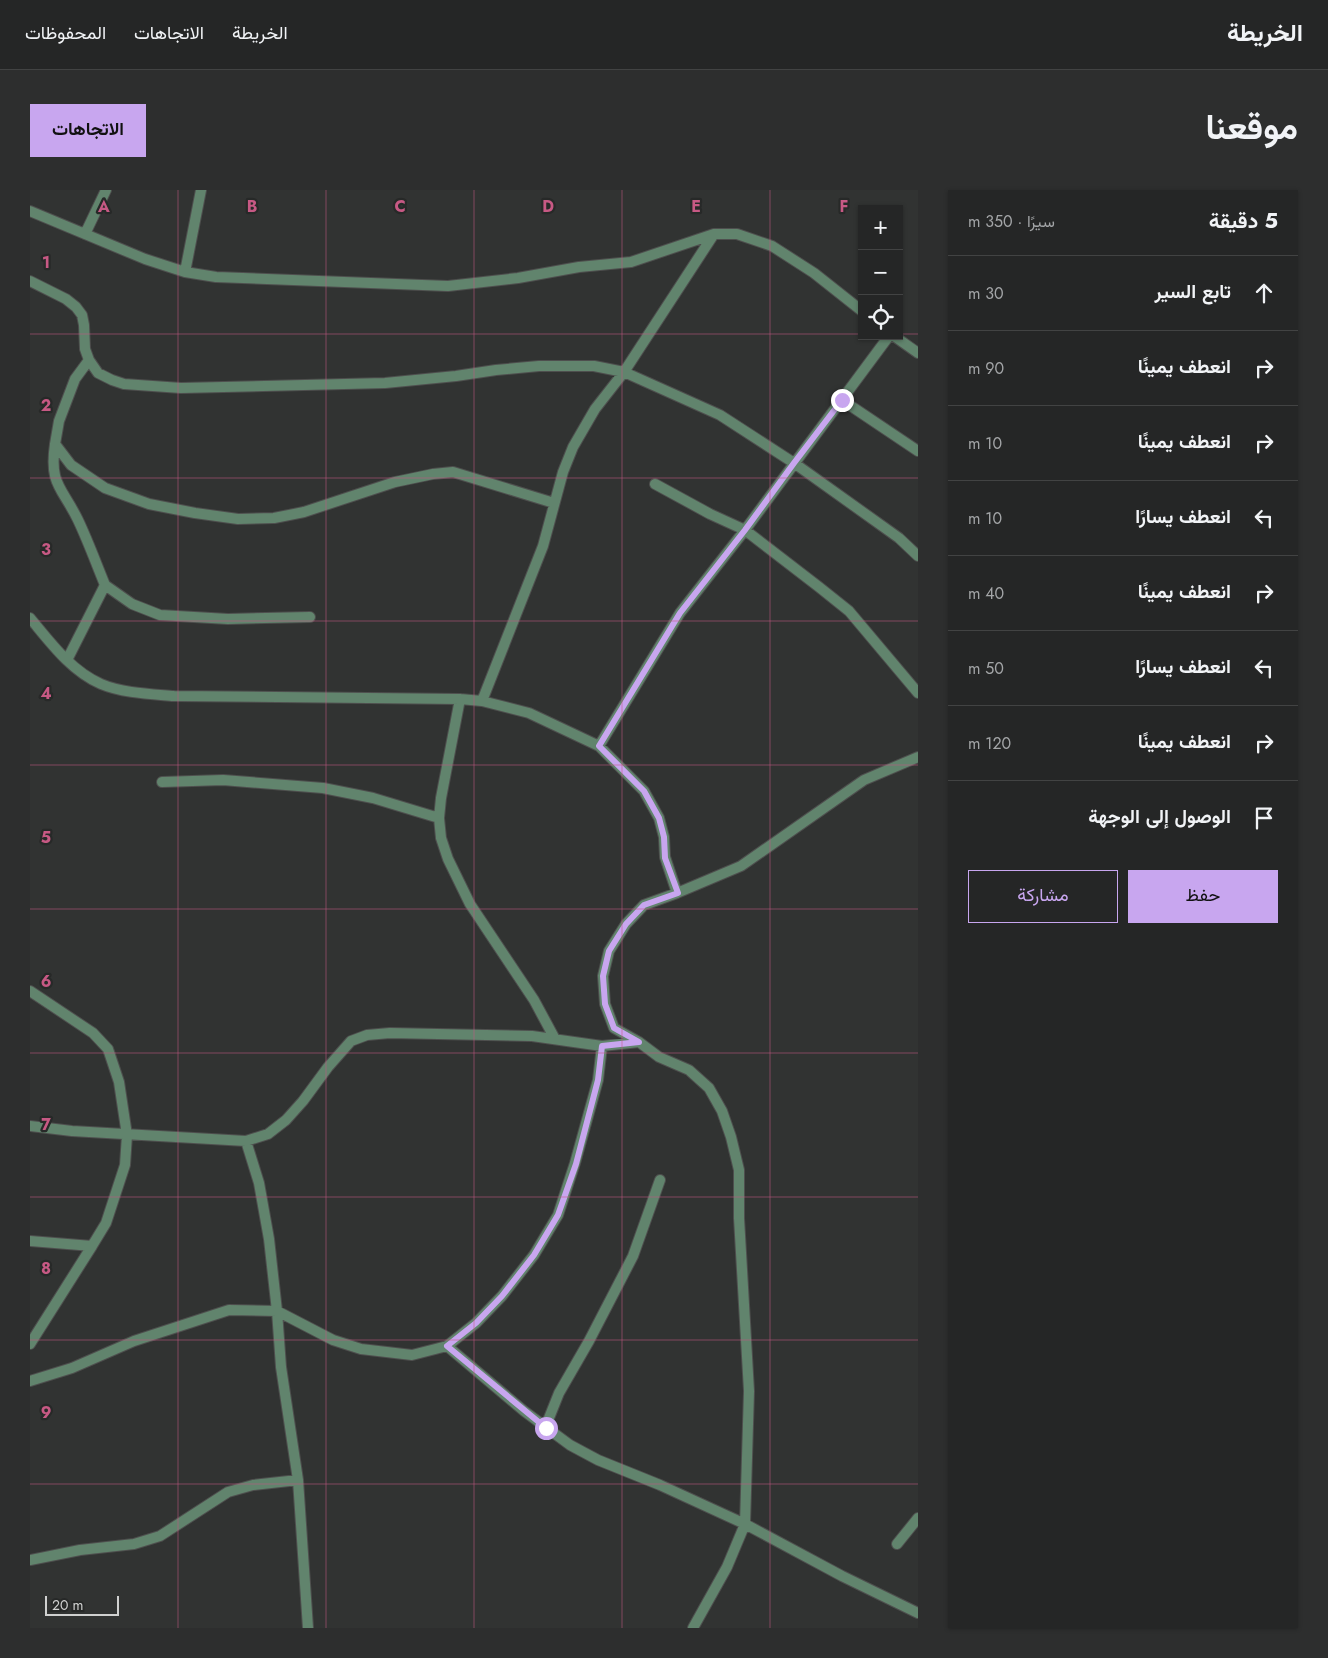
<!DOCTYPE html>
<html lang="ar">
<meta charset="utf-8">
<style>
body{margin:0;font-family:Jost,Vazirmatn,sans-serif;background:#2d2e2e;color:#f1f3f6;direction:rtl}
.controls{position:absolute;right:15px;top:15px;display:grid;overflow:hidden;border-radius:0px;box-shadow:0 1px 4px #0004}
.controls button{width:45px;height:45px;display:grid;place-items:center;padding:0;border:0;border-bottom:1px solid #424343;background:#252626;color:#f1f3f6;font:25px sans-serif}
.scale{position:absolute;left:15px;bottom:12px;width:74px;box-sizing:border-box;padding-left:5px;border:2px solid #d0d1d0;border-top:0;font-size:14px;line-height:18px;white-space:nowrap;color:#d0d1d0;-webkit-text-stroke:4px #272928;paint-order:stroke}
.stop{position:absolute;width:15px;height:15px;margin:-11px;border:4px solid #c8a6ef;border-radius:50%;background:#fff}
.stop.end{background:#c8a6ef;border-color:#fff;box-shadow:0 1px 5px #0008}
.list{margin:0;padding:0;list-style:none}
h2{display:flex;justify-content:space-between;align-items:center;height:65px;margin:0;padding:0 20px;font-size:21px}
h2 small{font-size:16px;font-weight:400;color:#a3a5a7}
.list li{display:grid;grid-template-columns:32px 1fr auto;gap:15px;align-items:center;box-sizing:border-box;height:75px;padding:0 20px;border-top:1px solid #424343}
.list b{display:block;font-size:19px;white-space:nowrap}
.list em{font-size:16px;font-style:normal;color:#a3a5a7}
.actions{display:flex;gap:10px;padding:15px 20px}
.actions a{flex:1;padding:11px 0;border:1px solid #c8a6ef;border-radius:0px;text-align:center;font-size:18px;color:#c8a6ef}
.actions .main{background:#c8a6ef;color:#111}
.icon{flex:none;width:28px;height:28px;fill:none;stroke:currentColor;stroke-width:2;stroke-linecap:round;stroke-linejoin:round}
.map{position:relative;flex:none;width:888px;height:1438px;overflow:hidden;direction:ltr;border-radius:0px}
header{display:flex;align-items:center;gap:30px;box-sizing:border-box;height:70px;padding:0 25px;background:#252626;border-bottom:1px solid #424343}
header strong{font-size:24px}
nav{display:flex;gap:28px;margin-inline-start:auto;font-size:18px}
.intro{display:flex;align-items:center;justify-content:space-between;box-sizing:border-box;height:120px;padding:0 30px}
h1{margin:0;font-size:35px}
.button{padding:12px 22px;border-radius:0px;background:#c8a6ef;color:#111;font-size:18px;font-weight:700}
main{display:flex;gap:30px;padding:0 30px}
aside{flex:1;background:#252626;border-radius:0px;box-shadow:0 1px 4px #0004}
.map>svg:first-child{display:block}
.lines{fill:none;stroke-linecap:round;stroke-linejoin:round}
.minor-casing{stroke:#4e4f4e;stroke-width:12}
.minor{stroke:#61846d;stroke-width:10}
.route{stroke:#c8a6ef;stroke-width:6}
.grid{fill:none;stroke:#c75984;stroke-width:1;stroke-opacity:0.55}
.grid-label{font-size:16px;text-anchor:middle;font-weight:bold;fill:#c75984;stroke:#272928;stroke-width:4.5;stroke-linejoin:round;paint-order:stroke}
</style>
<header>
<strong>الخريطة</strong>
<nav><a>الخريطة</a><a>الاتجاهات</a><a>المحفوظات</a></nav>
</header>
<div class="intro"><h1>موقعنا</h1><a class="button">الاتجاهات</a></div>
<main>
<aside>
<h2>5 دقيقة<small>سيرًا · 350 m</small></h2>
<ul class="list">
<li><svg class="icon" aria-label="ahead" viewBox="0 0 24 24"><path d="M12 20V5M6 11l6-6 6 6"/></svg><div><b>تابع السير</b></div><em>30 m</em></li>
<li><svg class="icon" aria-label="right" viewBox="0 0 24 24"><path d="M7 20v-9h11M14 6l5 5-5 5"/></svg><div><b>انعطف يمينًا</b></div><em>90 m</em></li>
<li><svg class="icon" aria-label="right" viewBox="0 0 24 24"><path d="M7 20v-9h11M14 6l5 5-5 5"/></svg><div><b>انعطف يمينًا</b></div><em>10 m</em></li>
<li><svg class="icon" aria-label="left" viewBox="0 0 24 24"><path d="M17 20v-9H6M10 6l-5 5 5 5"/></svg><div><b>انعطف يسارًا</b></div><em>10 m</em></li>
<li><svg class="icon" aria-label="right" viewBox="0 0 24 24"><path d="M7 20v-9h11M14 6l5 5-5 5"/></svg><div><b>انعطف يمينًا</b></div><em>40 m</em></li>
<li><svg class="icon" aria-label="left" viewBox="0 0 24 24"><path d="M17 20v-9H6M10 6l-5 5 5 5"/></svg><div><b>انعطف يسارًا</b></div><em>50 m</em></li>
<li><svg class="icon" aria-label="right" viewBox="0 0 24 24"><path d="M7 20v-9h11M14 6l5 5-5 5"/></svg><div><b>انعطف يمينًا</b></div><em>120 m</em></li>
<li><svg class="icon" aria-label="arrive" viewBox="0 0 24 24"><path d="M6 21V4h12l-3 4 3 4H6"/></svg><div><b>الوصول إلى الوجهة</b></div></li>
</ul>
<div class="actions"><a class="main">حفظ</a><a>مشاركة</a></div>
</aside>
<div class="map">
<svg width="888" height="1438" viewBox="0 0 888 1438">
<rect width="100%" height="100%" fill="#313332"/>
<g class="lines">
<defs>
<path id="minor" d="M0 21 115 69 155 82 186 87 418 96 488 88 549 77 601 72 684 44H707L742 56 784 83 832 121
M55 44 76 0
M155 82 171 0
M0 91 36 109 46 117 52 125 54 135 55 159 59 170 68 183 82 190 94 194 151 198 355 193 426 186 466 180 509 176H564L594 182 690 225 764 273 869 348 888 366
M864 146 888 163
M59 170 45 189 29 231 25 254 41 275 75 298 119 314 165 323 208 329 244 328 274 322 365 292 403 284 423 282 524 313
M812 210 888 261
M25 254C19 295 32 297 48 330 58 351 66 373 75 395
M625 294 680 324 715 340 789 397 819 421 888 503
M0 428C20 452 41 481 71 494 92 503 121 504 144 506L430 509 452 511 499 523 569 556 614 601 629 628 634 647 635 667 647 703
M37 470 75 395 102 414 130 425 198 429 280 427
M430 509 411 608 409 628 411 648 418 669 440 714 504 810 525 849
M452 511 513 356 533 282 543 257 565 219 594 182 684 44
M569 556 650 423 715 340 859 146
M132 592 193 590 293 598 343 608 409 628
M0 801 63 843 78 859 89 892 97 945 95 975 76 1033 62 1056
M0 936 42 941 216 951 238 944 256 930 273 911 298 877 321 851 337 845 360 843 502 846 572 856 609 852
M216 951 229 993 239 1049 247 1121 251 1177 268 1290 278 1438
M0 1051 62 1056 0 1154
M417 1156 494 1221 540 1255 568 1270 630 1295 715 1334 812 1386 888 1423
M0 1191 42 1178 104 1151 199 1120 247 1121 303 1150 331 1159 382 1165 417 1156 446 1133 472 1106 504 1065 528 1025 545 973 568 890 572 856
M515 1238 529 1203 559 1151 603 1066 630 990
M867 1354 888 1328
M0 1370 50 1360 104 1354 130 1346 198 1302 223 1295 268 1290
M663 1438 697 1377 715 1334 719 1201 709 1028V980L701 947 692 921 679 898 659 880 629 867 609 852 584 838 575 814 573 786 579 761 596 734 614 715 647 703 711 676 834 590 888 567"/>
</defs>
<use href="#minor" class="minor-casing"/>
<use href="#minor" class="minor"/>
</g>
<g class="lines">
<path class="route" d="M516 1238 417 1156 446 1133 472 1106 504 1065 528 1025 546 974 568 890 572 856 609 852 584 838 575 814 573 786 579 761 596 734 614 715 648 703 635 668 634 647 629 628 614 601 569 556 650 423 715 340 764 273 812 210"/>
</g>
<path class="grid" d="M148 0V1438M296 0V1438M444 0V1438M592 0V1438M740 0V1438M0 144H832M869 144H888M0 288H888M0 431H888M0 575H888M0 719H888M0 863H888M0 1007H888M0 1150H888M0 1294H888"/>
<g class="grid-label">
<text x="74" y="22">A</text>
<text x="222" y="22">B</text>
<text x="370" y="22">C</text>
<text x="518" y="22">D</text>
<text x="666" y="22">E</text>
<text x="814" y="22">F</text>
<text x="16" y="78">1</text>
<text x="16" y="221">2</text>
<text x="16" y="365">3</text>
<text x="16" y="509">4</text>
<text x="16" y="653">5</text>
<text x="16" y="797">6</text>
<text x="16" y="940">7</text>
<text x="16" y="1084">8</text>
<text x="16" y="1228">9</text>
</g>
</svg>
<div class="controls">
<button>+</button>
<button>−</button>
<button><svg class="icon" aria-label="locate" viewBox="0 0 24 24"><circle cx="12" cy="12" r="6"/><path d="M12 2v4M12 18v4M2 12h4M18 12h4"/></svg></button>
</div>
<div class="scale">20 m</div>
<div class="stop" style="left:516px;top:1238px"></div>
<div class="stop end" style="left:812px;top:210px"></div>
</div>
</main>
